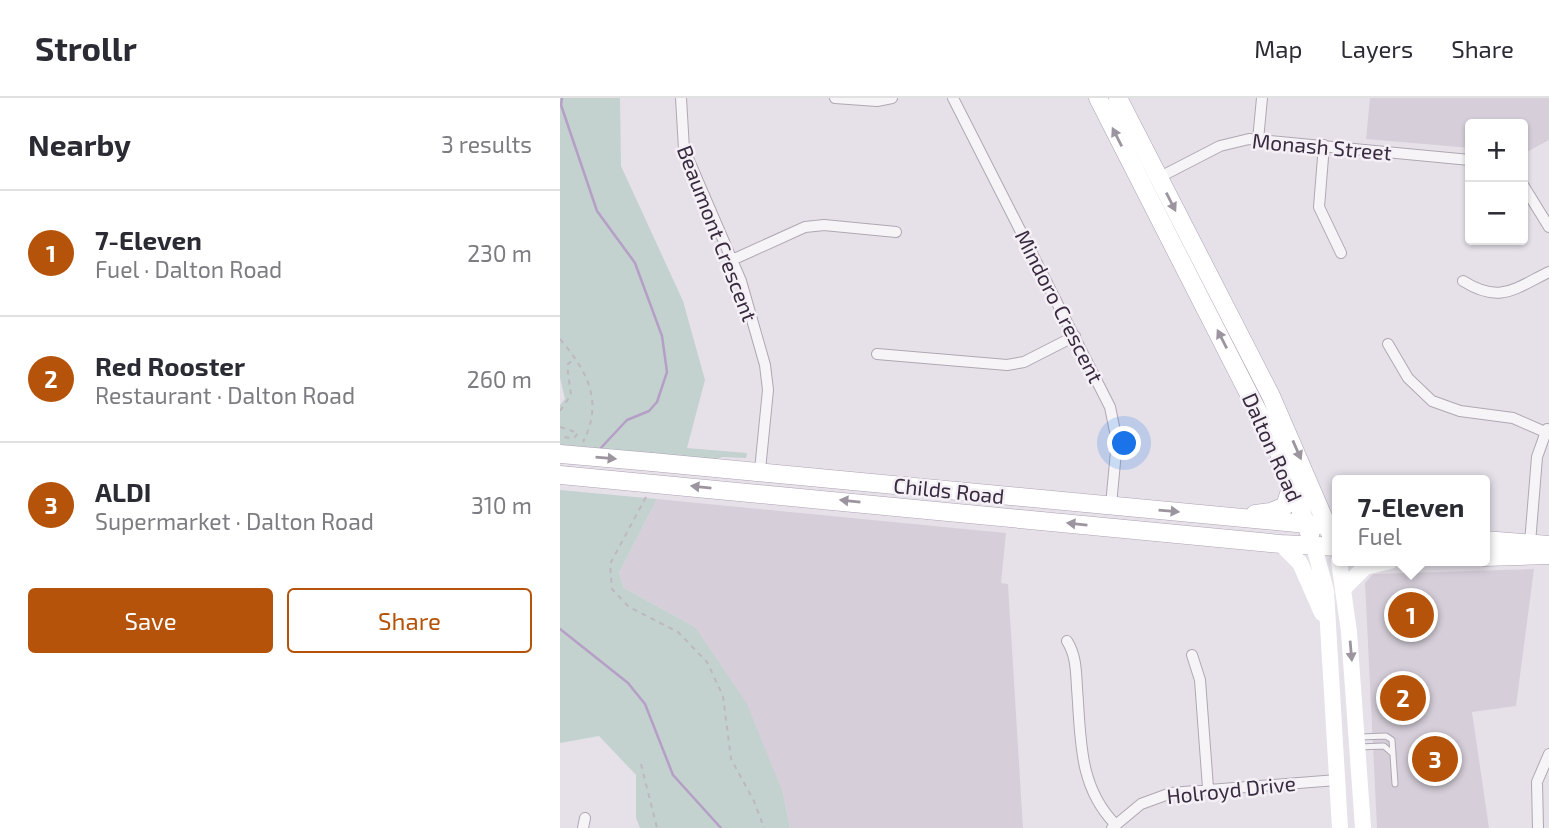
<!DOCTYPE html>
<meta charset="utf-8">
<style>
body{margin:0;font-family:"Exo 2",sans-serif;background:#f7f7f7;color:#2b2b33}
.controls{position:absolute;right:21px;top:21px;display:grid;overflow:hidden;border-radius:7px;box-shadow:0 2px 5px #0004}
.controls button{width:63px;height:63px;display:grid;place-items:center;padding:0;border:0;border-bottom:2px solid #e1e1e2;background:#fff;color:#2b2b33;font:35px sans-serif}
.you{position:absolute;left:565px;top:346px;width:24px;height:24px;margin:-18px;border:5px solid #fff;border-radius:50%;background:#1a73e8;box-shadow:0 0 0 10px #1a73e833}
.badge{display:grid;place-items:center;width:46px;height:46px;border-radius:50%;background:#b45309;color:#fff;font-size:23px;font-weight:700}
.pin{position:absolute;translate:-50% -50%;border:4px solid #fff;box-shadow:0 2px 7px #0006}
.popup{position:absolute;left:772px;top:377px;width:158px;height:91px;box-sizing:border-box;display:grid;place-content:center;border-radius:7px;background:#fff;filter:drop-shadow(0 2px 5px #0005);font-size:23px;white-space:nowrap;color:#7c7c81}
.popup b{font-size:26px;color:#2b2b33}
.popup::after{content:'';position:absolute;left:50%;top:100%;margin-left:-14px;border:14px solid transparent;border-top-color:#fff}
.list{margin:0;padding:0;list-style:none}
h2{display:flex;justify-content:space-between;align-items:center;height:91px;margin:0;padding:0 28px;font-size:30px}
h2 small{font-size:23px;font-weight:400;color:#7c7c81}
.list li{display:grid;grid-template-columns:46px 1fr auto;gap:21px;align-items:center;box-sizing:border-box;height:126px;padding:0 28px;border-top:2px solid #e1e1e2}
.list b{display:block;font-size:26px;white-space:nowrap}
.list p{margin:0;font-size:23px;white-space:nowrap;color:#7c7c81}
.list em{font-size:23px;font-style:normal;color:#7c7c81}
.actions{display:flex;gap:14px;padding:21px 28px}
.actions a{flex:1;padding:16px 0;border:2px solid #b45309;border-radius:7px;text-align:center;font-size:24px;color:#b45309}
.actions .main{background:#b45309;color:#fff}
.map{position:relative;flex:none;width:989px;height:730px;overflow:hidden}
header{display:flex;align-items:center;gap:42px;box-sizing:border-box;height:98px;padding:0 35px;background:#fff;border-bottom:2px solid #e1e1e2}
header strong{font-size:33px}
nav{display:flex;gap:38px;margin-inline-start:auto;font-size:24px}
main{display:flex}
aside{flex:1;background:#fff}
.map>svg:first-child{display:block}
.built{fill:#d6cfda}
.green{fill:#c3d2cf}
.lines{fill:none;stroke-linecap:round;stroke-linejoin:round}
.stream{stroke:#b69fc6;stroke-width:2.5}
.service-casing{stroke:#afa7b3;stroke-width:7}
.minor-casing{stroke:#afa7b3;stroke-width:12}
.primary-casing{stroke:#aea1b4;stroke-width:19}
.path{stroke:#bdb8c0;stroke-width:2;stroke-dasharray:5 5;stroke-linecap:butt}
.service{stroke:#f6f4f7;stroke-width:5}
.minor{stroke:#f6f4f7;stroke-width:10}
.secondary{stroke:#fff;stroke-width:16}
.primary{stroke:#fff;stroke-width:18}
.primary-bridge-casing{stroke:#aea1b4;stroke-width:19;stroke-linecap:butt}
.primary-bridge{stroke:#fff;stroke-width:18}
.oneway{fill:#9c959f}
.labels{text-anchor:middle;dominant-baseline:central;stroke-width:5;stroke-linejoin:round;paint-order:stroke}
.street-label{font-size:21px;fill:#392b3f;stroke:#f4f0f6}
</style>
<header>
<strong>Strollr</strong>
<nav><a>Map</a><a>Layers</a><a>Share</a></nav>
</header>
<main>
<aside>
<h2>Nearby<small>3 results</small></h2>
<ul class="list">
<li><span class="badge">1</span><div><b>7-Eleven</b><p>Fuel · Dalton Road</p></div><em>230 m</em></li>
<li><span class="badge">2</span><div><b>Red Rooster</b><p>Restaurant · Dalton Road</p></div><em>260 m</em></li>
<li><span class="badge">3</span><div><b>ALDI</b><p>Supermarket · Dalton Road</p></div><em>310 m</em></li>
</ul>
<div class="actions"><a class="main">Save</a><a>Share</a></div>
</aside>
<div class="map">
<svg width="989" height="730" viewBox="0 0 989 730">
<rect width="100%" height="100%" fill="#e6e1e9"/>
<path class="built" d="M810 0H989V42L963 56V26H910V50L806 41Z
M97 401 446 435 441 485 448 486 463 730H230L223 695 135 529 64 490 59 475Z
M974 471 956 608 912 614 929 730H817L805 485 813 476Z"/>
<path class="green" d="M0 0H60L61 68 123 203 145 282 127 350 187 355 186 360 163 359 146 364 0 352V307L5 301 0 280Z
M0 392 97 401 59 475 64 490 135 529 187 606 223 695 230 730H80L76 720V677L39 638 0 645Z"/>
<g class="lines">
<path class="stream" d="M2 0 1 7 37 113 75 165 102 238 107 274 97 304 89 313 67 322 38 353
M0 531 68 585 85 606 113 677 161 730"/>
<defs>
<path id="service" d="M800 639 826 638 832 642 835 686
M798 649 824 648 833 656"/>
<path id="minor" d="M121 0 124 51 181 183 205 267 208 292 200 372
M275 0 317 3 332 0
M393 0 550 309 557 343 551 407
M698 42 702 0
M764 47 759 109 781 155
M598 80 660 48 689 41 910 62
M963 87 989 129
M172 162 245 129 264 127 336 134
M903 183C940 206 954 191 989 174
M828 246 848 280 872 303 900 313 953 320 985 334
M317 256 447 267 464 264 515 238
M970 445 977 359 987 331
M507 543C516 557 516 573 517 590 521 640 518 688 555 726
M632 557 640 582 648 690
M23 730 25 720
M552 730 581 706 611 695 777 682
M978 730 977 684 989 656"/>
<path id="primary" d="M538 0 721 359 750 437
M558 0 711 298 771 437
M92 364 778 429
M0 377 721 446 778 449
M695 416 711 414 725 408 732 387
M924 442 989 447
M924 459 989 457"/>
</defs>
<use href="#service" class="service-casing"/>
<use href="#minor" class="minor-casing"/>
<use href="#primary" class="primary-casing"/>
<path class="path" d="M0 241C27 273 44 303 23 344
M0 313 11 297 7 267 15 260
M0 329 18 335 14 340 0 339
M86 399 50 466 52 491 69 509 118 534 147 564 163 598 171 661 194 703 204 730
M81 666 97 730"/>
<use href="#service" class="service"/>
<use href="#minor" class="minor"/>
<path class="secondary" d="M721 446 740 465 762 515
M754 448 766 493 780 730
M779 463 789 534 803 730
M784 490 805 469 830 463"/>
<use href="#primary" class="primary"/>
<defs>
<path id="primary-bridge" d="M0 356 92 364"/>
</defs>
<use href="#primary-bridge" class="primary-bridge-casing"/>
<use href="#primary-bridge" class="primary-bridge"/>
</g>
<defs><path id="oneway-solid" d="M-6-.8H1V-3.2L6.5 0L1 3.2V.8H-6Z" transform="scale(1.75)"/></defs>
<g class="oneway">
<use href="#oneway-solid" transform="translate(557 39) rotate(-117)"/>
<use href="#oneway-solid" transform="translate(611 104) rotate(63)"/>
<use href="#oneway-solid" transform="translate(662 241) rotate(-117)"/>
<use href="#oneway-solid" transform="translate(737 352) rotate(66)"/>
<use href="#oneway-solid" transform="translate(46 360) rotate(5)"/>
<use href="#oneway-solid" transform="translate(141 389) rotate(-174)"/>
<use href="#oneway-solid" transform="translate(290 403) rotate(-174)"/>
<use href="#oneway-solid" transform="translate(609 413) rotate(5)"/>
<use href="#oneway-solid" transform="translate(517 426) rotate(-174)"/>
<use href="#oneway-solid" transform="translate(791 553) rotate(85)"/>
</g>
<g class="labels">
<g class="street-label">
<text transform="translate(762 48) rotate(5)">Monash Street</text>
<text transform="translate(158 135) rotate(69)">Beaumont Crescent</text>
<text transform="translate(500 208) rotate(63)">Mindoro Crescent</text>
<text transform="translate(713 349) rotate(66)">Dalton Road</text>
<text transform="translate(389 392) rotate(6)">Childs Road</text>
<text transform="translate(671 691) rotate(-6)">Holroyd Drive</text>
</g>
</g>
</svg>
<div class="controls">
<button>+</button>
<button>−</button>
</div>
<div class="you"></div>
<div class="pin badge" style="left:851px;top:517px">1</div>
<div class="popup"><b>7-Eleven</b>Fuel</div>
<div class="pin badge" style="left:843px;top:600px">2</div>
<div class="pin badge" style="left:875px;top:661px">3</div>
</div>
</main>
